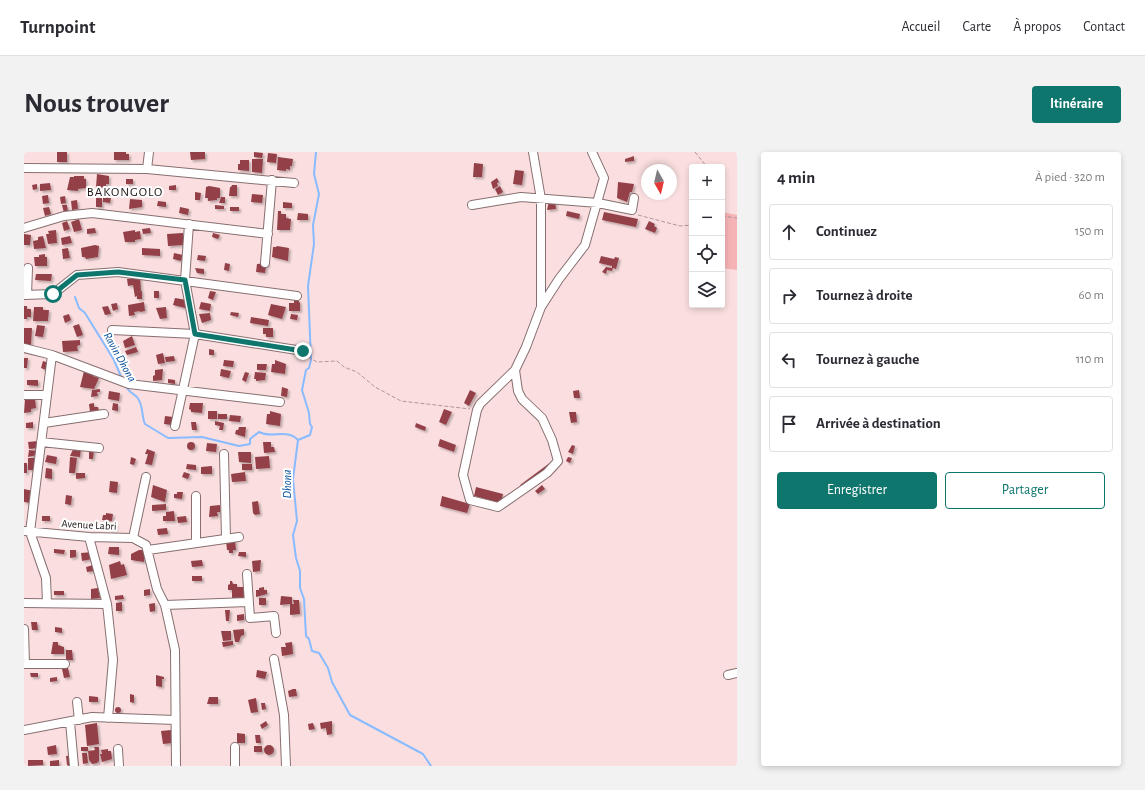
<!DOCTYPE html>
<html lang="fr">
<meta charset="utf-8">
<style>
body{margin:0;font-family:"Alegreya Sans",sans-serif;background:#f2f2f3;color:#2b2b33}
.controls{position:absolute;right:12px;top:12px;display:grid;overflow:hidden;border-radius:4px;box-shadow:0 2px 6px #0003}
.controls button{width:36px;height:36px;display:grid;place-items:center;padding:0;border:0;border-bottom:1px solid #e1e1e2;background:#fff;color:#2b2b33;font:20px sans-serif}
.compass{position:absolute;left:617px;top:12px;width:36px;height:36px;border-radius:50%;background:#fff;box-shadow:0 2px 6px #0003;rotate:172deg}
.stop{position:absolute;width:12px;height:12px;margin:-9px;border:3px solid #0f766e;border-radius:50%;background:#fff}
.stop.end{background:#0f766e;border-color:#fff;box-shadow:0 1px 4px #0008}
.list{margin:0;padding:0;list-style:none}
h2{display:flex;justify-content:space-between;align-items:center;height:52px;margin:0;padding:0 16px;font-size:17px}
h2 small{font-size:13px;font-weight:400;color:#7c7c81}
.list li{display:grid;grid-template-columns:26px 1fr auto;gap:12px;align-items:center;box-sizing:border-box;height:56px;margin:0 8px 8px;padding:0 8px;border:1px solid #e1e1e2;border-radius:4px}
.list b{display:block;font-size:15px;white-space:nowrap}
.list em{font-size:13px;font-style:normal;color:#7c7c81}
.actions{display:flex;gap:8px;padding:12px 16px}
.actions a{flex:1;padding:9px 0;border:1px solid #0f766e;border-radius:4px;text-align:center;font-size:14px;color:#0f766e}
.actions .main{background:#0f766e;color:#fff}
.icon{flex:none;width:22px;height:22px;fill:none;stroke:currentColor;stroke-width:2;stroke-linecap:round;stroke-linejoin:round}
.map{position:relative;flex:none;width:713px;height:614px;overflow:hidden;border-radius:4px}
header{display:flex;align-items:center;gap:24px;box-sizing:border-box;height:56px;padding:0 20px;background:#fff;border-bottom:1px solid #e1e1e2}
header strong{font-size:19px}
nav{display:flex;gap:22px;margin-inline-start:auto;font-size:14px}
.intro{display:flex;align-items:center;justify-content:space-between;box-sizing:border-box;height:96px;padding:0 24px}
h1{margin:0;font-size:28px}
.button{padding:10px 18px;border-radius:4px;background:#0f766e;color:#fff;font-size:14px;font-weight:700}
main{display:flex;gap:24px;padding:0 24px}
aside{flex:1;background:#fff;border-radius:4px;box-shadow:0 2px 6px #0003}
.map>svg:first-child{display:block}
.park{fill:#f6b3b6}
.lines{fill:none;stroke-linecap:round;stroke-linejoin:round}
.stream{stroke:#8bf;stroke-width:2}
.building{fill:#934149;filter:url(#shadow)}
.minor-casing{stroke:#876f70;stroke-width:10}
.path{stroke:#ad9798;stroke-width:1;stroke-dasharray:4 2;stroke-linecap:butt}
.minor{stroke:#fff;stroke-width:8}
.route{stroke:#0f766e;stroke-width:5}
.labels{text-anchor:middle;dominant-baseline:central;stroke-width:4;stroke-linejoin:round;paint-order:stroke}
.street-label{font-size:11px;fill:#1f1516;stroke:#fff}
.water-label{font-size:12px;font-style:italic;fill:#064e9b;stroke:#fff}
.quarter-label{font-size:13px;letter-spacing:1px;fill:#1f1516;stroke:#fff}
</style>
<header>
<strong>Turnpoint</strong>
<nav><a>Accueil</a><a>Carte</a><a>À propos</a><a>Contact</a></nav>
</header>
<div class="intro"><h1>Nous trouver</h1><a class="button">Itinéraire</a></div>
<main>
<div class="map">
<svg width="713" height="614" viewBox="0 0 713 614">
<defs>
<filter id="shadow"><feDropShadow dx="2" dy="2" stdDeviation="1" flood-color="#0004"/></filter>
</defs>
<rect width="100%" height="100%" fill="#fbdfe0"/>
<path class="park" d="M698 60 713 63V118L698 116Z"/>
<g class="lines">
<path class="stream" d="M292 0 290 22 295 42 289 73 290 92 284 134 287 208 285 216 282 218 278 238 285 261 286 272 288 275 286 283 274 288 269 327 273 369 269 383 272 406 276 419V436L280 447 282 484 285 487 288 499 295 501 304 516 308 530 326 563 399 602 407 614
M51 145 55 156 61 161 90 208 98 227
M102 234C104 240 109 241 113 245 120 254 117 263 121 272L144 286 178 285 215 294 226 292V287L235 280C248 287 263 276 274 288"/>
</g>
<path class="building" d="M33 0H43V10H33Z
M90 0H102V2H105V8H90Z
M166 0H181V7L167 8Z
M230 0 239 1 238 6 230 5Z
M244 1 253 2 252 11 243 10Z
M610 4V9L601 10V7Z
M254 5 269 7 268 14H266V18L262 17V19L253 18Z
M228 7H239L238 21 228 20Z
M216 8H225V19L214 18V12H216Z
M450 11 459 12 458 25H449Z
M491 18 500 19 498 33 489 32Z
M73 22 85 24V32H82V36L72 35Z
M50 24H60V27H62V36L54 37V39L43 38 46 25H50Z
M473 26 475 30 473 31 474 34 469 37 467 30Z
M102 27H109V32H102Z
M594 30 610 32 608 40H606L603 50 593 46Z
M26 31 27 38 16 39V32Z
M13 32V37L9 38 8 33Z
M152 33V38H145V34Z
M208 33H213V44H205L206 35H207Z
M185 34 196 36V46H193V48L184 49V46H181L182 35Z
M476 34 479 40 474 43 471 37Z
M171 40 177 41 176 48H171Z
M228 42 239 43 238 51 227 50Z
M24 43 25 51 19 52 18 44Z
M41 44 42 51 37 52 36 45Z
M79 45 87 46 86 51 79 50Z
M197 45H201V51H195Z
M72 46H78V55H72Z
M106 47 118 48V55L105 57Z
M53 48 54 57 48 58 47 49Z
M134 49 142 50V55L133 54Z
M525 49H531L532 57 523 58Z
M259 50 268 51V56H259Z
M38 53H43L44 60 40 61Z
M191 53 200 54V57H191Z
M25 55 27 62 21 64 19 56Z
M156 55 165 57 164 63 155 61Z
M206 55H215V59H206Z
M254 59H257V62H262V66L267 67 266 78H253Z
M543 59 556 62 555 67 542 64Z
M580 60 614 67 612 75 578 68Z
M274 61 284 62V68H273Z
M55 67 58 78 50 80 47 70Z
M43 69 46 77 40 79 38 71Z
M625 69 631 72 630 74 633 76 631 81 621 77Z
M71 76 72 81 63 82V77Z
M126 76 127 81 119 82 118 77Z
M32 78 33 91 24 92 22 82H25L24 79Z
M111 78V80L116 79 117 87 111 88V90H101L99 80Z
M159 81 160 93 144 94 143 82Z
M189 81 196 83 194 87 188 85Z
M0 82 7 83 6 93H0Z
M19 84 22 96 10 97 9 89 14 88V85Z
M46 84 48 91 38 93 37 86Z
M71 93 75 94 74 105 62 107 61 105H58L57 96Z
M253 94 265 96 264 109 248 105 249 95H252Z
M44 96 46 106 39 107 38 97Z
M118 96 136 97V104L118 103Z
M150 101 159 103 157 109 149 107Z
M21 102V105H23V114H11L10 105H15V103Z
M174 103 182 104 181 109 173 108Z
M577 104 590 107 591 105 595 106 592 117 589 116 588 119 583 118 582 122 578 120 582 115 588 116V114L575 111Z
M201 111 206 112 205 119 200 118Z
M244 111V114H242L241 121 232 120 233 112Z
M171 116 180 117V122L173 121Z
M12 122H28L27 129 11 128Z
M116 125 117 139 112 140 118 139V147H113V144L111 145 109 133 104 134 103 127Z
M130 139H135V146H130Z
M186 139 192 140 189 148 184 146Z
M151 146 163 148 161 156 149 153Z
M270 148H274L276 151V159H265V151H270Z
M120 150 121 159 116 160 115 151Z
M177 150 187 152 186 159 175 157Z
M93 151 94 157 89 159 87 152Z
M115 151 116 159 110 160 111 163 105 164 104 153Z
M247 152 262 155 258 167 244 163Z
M0 154H3V157H7V165H3V167H0Z
M84 154 87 162 81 163 78 155Z
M10 155H19V158H25L24 169H9Z
M142 155 143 166 136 167 132 156Z
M207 160 215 161 214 165 206 163Z
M186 161 187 168 178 171 175 162Z
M45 162 47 168 41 171 39 164Z
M267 162 274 163 273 168 266 167Z
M227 165 245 168 244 174 226 171Z
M55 172 59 183 53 185 49 174Z
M13 173 21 174 19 185 11 184Z
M0 176H8L7 193H0Z
M239 176H249V185H242V182H239Z
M108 184 111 193 101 196 99 189Z
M56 188V193L53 194 54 199 39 200 38 189Z
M112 195 114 200 103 203 101 199Z
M185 197 190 198V203H185Z
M139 201 141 211 134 212 132 203Z
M150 204 151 209 142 210 141 205Z
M0 206H4L3 216H0Z
M200 208 210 209 209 215 199 214Z
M251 208 262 212 261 222 247 220 248 212H251Z
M19 209 25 211 22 218 17 216Z
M233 212H243L242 218H233Z
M139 217 138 228 129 229V224L131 223V218Z
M197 217 207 219 205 226 196 224Z
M60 219 69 222V224L75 226 70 237 56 235Z
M221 220 225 221 222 230 218 228Z
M231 220 242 221 241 228 232 229V227H230Z
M144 227 151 228V232L144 231Z
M3 228H14V234L3 233Z
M258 235 264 237 263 245 257 244Z
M76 237V240H73L74 244 67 245 68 238Z
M446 238 452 241 445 254 440 251Z
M555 238 556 246H550L549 239Z
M85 239 96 241 95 249 84 247Z
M11 246 12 256 7 257V260L0 261 1 247Z
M70 251V255H74L75 259 66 260 65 252Z
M89 251 94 252V259L88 258Z
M166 251H179L178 261 167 260V258L165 257Z
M420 257 428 260 422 273 415 270Z
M184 259H193V267H184Z
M246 259 257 262 256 274 242 272 243 262H246Z
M545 260H552L553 270 547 271Z
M194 262H203V267H194Z
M206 263 217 264 216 270 205 269Z
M141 264 149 265 148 273 140 272Z
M191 269 200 271 199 278H195L196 274 191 273Z
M9 270V276H2V271Z
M167 270H172L173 278H168Z
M392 271 402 275 401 279 391 275Z
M215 275H222L221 285 211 282 212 278H214Z
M416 287 432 293 430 300 414 294Z
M14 289V296L5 297 4 290Z
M239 290H247V295H250L251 300 240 301Z
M163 294a4 4 0 1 1 8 0a4 4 0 1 1-8 0Z
M183 291 193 292 192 300 182 299Z
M548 293 551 294 549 302 544 300Z
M50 295 57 296 56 305 46 304Z
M123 297 131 300 128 313 121 312 124 302H121Z
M5 298 13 299V303L4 305Z
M65 298H70L69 307H65Z
M214 300H227V311L215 310Z
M23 303 33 305 32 312 21 310Z
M245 304 246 316 232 317 231 305Z
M46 305 53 306 51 321H45Z
M107 305 112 307 110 313 106 312Z
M544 305 548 306 546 311 542 309Z
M4 306H12L13 318H4Z
M527 310 531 315 500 338 496 333Z
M0 311H3V321H0Z
M163 312 172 313V318L162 317Z
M218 312H228V318H218Z
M188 314V322H177V315Z
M22 316 28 317V327L21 326Z
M160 320 166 322 164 327 158 325Z
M221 320 222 329 208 330 207 322Z
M52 321H61V326L52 327Z
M86 329 94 330 93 341 85 340Z
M129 333 143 338 141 350 127 345Z
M518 333 521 337 514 342 511 339Z
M452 335 479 342 477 351 450 344Z
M0 337 9 339 7 351 0 350Z
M153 340H159L158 347 150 346V342H153Z
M42 343 48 344 47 353 41 352Z
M418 344 446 352 443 361 416 354Z
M234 349 236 362 231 363 229 361 228 350Z
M142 352V358L128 359V353Z
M196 353V360H193L194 364 185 365 186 354Z
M150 359 151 369H139V364H142V360Z
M82 361 89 362 88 369 78 368 79 363H82Z
M18 364H26V369H18Z
M162 364 163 370 154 371 153 365Z
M85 371 92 372 91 378 85 377Z
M143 376 144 382 134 383 133 377Z
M211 388 212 398H209V401H205V398H203L202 389Z
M85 395H95V403L84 402Z
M30 397 41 398 40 402 30 401Z
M46 398H52V405L46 406Z
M115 398H122L125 407H120V410L107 408V402Z
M68 400V407L58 409 57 401Z
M215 400H222V405L214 404Z
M178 408 179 414 168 415 167 409Z
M237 408 236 419 229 420 228 409Z
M96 409 97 413 100 412 103 423 87 427 85 413Z
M69 413 70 419 63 420 62 415Z
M168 424H178V429H168Z
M206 429H208L209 432H213V435H219V438H223V447L208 448V438H204V433L206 432Z
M240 435V438H243V442L232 445V438H235V436Z
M74 436 76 446 67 447V437Z
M126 437V443L120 444V438Z
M30 439H40V443H30Z
M99 443 100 447 91 448V444Z
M257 444 268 445V452H270L269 448H275L276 462 266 463V452L256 453Z
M235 446H242V453H235Z
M98 450V459H92V451Z
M131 451V459L126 460 125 452Z
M201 458H206L205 469H202Z
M220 462V468L213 469V463Z
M7 470H13L14 478H8Z
M31 475 38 476V481L31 480Z
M220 477V483L217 484 215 490H211L209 478Z
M197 479H207V488L199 489Z
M209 489V493L199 495 198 490Z
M29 490H34V493L40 495V502H27Z
M268 490 269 502 258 504 257 495H262L261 491Z
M42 498H48L49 508H42Z
M44 516 46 525 40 526 38 517Z
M233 518 243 520 241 527 232 525Z
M6 521H14V525H7Z
M132 523 140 525V527H138V535L132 534Z
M33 525V529L26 530V526Z
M269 537H272L273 544 265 545 264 539Z
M106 542 110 543V551L106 550Z
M65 544 74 545V550H65Z
M185 545H194V552H183Z
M232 546 234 560 227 561 224 548Z
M237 551H241L242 557 238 558Z
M91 558a3 3 0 1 1 6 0a3 3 0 1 1-6 0Z
M242 569 244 573 238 577 236 573Z
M308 569V582L303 583 302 576 297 577 296 571Z
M73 571 75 592 63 594 61 573Z
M289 571 291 577 285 578 284 572Z
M147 578 148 591 139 592 137 579Z
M213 581 221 582V591H213Z
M231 583H236L237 591H232Z
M32 593 33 602 24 603 23 595Z
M240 598a5 5 0 1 1 10 0a5 5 0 1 1-10 0Z
M230 594H238V600H230Z
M57 595H64V599H57Z
M70 595H75V609L73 611 68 612 65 608 64 599 71 598Z
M84 597V599H87L88 607 78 610 76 602H78L77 598Z
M58 601H63L64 611 59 612Z
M50 603 51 614H45L43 613 42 604Z
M4 608H19V613L4 614Z
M35 608V614H26V609Z"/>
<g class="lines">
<defs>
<path id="minor" d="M0 16 123 17 270 31
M123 17 125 0
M448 53 497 45 574 51 608 58 610 46
M0 76 40 64 68 61 244 82
M241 111 248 28
M0 143 29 142 53 123 94 120 273 144
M3 143 4 116
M517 155 535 127 561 93 580 26 568 0
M88 178 171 182 279 199
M0 196 28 203 105 232 256 250
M491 218 494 239 498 247 518 266 528 288 534 309 523 321 474 355 446 348 439 323 453 258 456 252 491 218 502 195 517 155V47L509 0
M0 243H23
M20 271 80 262
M151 274 171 182 161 128 165 72
M17 290 75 296
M200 302 202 386
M0 379 65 385 109 386 122 393 133 437 141 453 151 498 152 614
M65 385 83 452 89 508 84 566
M109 386 122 325
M172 390V344
M124 398 215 385
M223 422 226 466 250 464 252 481
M0 451 83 452
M23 451 22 426 6 380 28 203
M141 453 224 450
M0 477 1 512H41
M250 507 260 563 262 614
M704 523 713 521
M53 550 55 568
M46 570 50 614
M0 578 68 565 151 568
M94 597 95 614
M211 614V595"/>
</defs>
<use href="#minor" class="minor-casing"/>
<path class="path" d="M671 0 683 15
M614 63 656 74 668 73
M698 64 713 66
M284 205 293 210 313 209 320 215 333 220 351 235 377 249 446 257"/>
<use href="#minor" class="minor"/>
</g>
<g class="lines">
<path class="route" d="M29 142 53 123 94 120 161 128 171 182 279 199"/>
</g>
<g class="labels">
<g class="street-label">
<text transform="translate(65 373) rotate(3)">Avenue Labri</text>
</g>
<g class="water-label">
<text transform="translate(96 205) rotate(61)">Ravin Dhona</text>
<text transform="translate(263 332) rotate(-90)">Dhona</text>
</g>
<g class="quarter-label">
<text x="101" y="40">BAKONGOLO</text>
</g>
</g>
</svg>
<div class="controls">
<button>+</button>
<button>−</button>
<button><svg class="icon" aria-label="locate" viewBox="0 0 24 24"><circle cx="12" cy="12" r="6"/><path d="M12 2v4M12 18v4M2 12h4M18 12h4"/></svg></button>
<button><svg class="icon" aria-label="layers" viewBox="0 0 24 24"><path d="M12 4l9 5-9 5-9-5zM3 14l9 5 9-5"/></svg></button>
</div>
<svg class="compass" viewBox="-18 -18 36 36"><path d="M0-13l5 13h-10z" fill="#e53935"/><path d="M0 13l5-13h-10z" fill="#7c7c81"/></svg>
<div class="stop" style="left:29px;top:142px"></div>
<div class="stop end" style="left:279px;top:199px"></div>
</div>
<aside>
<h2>4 min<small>À pied · 320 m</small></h2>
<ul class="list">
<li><svg class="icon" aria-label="ahead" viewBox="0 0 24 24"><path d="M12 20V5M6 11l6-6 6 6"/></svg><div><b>Continuez</b></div><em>150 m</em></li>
<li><svg class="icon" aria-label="right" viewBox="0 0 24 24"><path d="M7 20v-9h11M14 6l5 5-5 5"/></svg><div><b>Tournez à droite</b></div><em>60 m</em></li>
<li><svg class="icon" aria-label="left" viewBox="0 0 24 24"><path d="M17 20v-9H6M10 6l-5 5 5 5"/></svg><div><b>Tournez à gauche</b></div><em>110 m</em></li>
<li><svg class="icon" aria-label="arrive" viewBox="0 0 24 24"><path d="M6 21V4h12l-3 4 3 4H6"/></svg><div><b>Arrivée à destination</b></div></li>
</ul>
<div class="actions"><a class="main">Enregistrer</a><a>Partager</a></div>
</aside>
</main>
